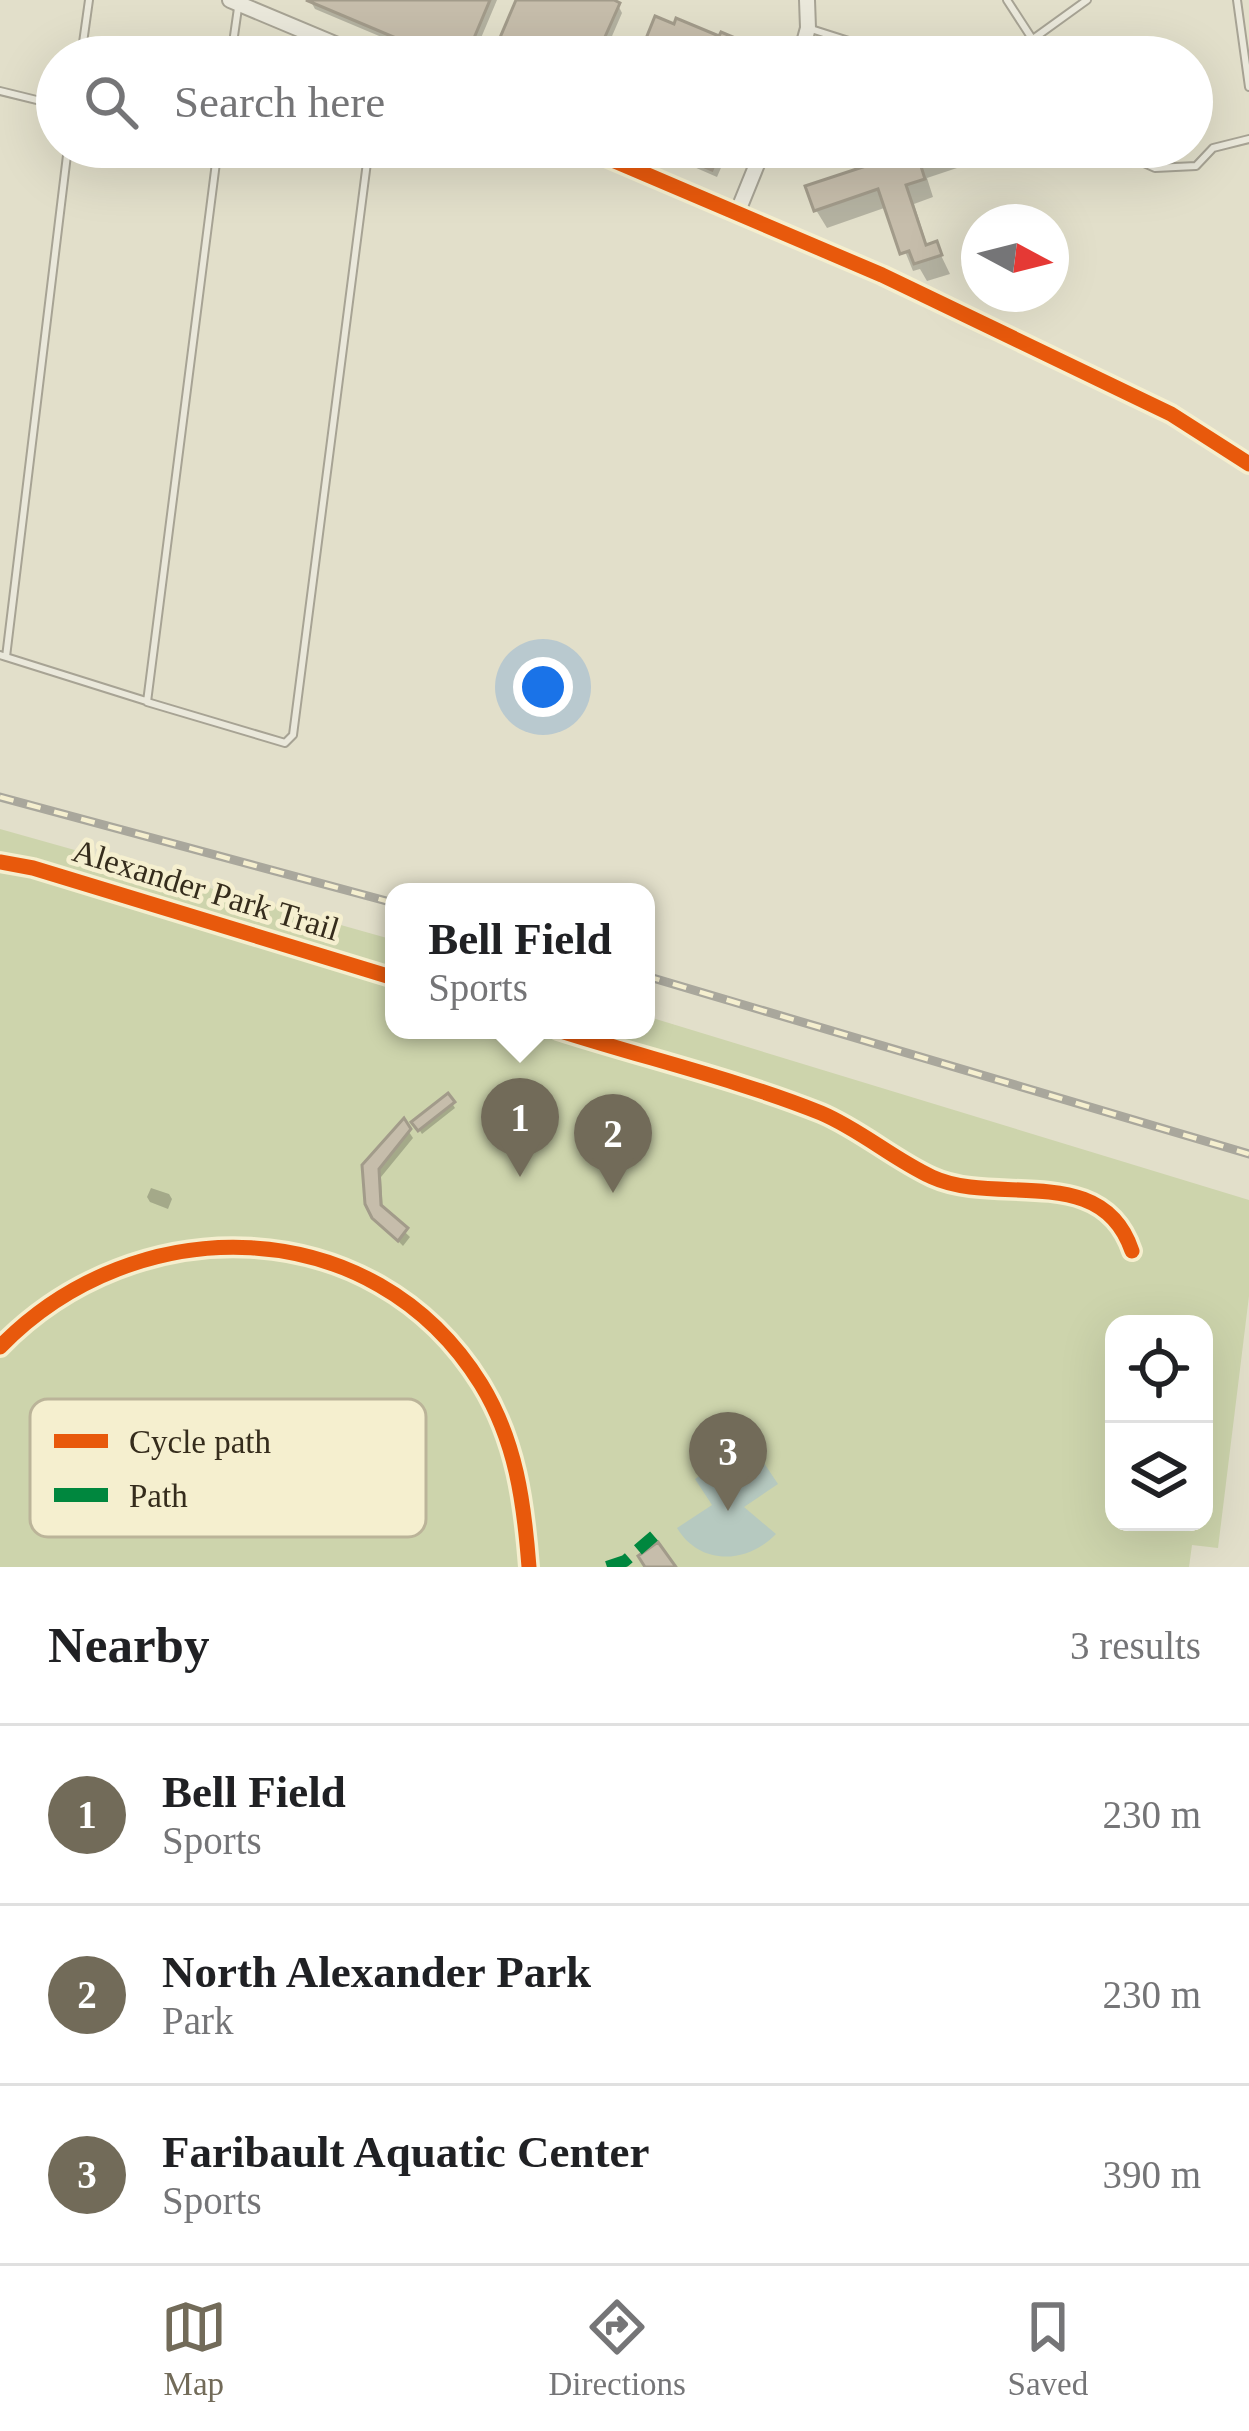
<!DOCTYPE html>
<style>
body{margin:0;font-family:"Times New Roman",serif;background:#f6f6f6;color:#202124}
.controls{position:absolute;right:36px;bottom:36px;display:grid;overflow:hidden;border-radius:24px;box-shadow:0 12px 48px #0002}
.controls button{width:108px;height:108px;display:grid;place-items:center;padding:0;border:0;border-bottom:3px solid #e0e0e0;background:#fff;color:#202124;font:60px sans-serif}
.compass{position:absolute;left:961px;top:204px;width:108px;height:108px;border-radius:50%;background:#fff;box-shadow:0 12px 48px #0002;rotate:97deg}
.you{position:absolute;left:543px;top:687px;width:42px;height:42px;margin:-30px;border:9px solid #fff;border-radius:50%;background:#1a73e8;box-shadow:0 0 0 18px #1a73e833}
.badge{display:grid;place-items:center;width:78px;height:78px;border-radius:50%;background:#726b59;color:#fff;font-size:39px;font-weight:700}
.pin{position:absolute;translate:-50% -99px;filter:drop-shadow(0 3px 6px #0008)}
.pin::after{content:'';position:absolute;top:63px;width:42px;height:36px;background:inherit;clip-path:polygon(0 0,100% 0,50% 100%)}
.popup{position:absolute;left:385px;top:883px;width:270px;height:156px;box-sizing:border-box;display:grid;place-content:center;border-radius:24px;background:#fff;filter:drop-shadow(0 3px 9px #0005);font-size:39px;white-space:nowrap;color:#757577}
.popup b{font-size:45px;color:#202124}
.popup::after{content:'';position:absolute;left:50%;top:100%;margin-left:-24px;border:24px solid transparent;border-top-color:#fff}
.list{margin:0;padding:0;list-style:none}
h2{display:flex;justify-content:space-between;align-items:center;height:156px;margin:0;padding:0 48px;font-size:51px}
h2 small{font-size:39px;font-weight:400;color:#757577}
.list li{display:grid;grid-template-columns:78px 1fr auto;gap:36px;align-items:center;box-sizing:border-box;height:180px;padding:0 48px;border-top:3px solid #e0e0e0}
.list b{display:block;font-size:45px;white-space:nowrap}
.list p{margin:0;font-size:39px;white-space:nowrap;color:#757577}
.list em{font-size:39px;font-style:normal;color:#757577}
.icon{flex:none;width:66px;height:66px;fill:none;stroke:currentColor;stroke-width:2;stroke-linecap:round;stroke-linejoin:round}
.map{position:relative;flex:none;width:1249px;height:1567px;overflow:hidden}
.search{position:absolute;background:#fff;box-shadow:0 12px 48px #0002;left:36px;right:36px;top:36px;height:132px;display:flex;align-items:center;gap:30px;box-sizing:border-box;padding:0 42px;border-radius:66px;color:#757577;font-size:45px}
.sheet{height:696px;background:#fff}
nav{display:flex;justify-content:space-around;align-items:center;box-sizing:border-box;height:168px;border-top:3px solid #e0e0e0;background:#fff;font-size:33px;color:#757577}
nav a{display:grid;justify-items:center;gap:6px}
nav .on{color:#726b59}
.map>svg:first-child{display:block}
.green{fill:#cdd4ac;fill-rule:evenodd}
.water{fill:#b6c9c0}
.shadow{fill:#0003}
.building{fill:#c6bdab;stroke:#a29b8a;stroke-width:3}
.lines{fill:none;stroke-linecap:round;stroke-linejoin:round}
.service-casing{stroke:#a7a394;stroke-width:10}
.minor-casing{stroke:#a7a394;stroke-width:16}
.tertiary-casing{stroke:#a7a394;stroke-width:18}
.service{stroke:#eae8db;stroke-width:6}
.minor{stroke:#eae8db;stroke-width:12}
.tertiary{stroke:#eae8db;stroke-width:14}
.rail-casing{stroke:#a9a79c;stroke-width:9}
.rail{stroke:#f5efcf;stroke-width:4.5;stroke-dasharray:14;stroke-linecap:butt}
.quiet{stroke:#00873e;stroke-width:12;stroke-dasharray:24 12;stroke-linecap:butt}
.cycleway-casing{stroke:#f5efcf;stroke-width:22}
.cycleway{stroke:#e8590c;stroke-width:15}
.labels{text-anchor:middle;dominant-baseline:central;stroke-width:9;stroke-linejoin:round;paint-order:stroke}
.street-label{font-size:33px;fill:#352c1c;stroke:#f5efcf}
.key{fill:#f5efcf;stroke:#bbb499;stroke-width:3}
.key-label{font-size:33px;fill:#352c1c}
</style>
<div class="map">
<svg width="1249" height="1567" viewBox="0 0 1249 1567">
<rect width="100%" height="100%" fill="#e2dfca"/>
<path class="green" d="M0 829 394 940V1030H646V1016L1249 1200V1296L1218 1548 1192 1545 1189 1567H0ZM1114 1324H1204V1522H1114Z"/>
<path class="water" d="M748 1439 778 1484 744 1507 776 1534C747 1564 700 1566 677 1528L712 1505 695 1479 710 1469 726 1494 737 1487 719 1459Z"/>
<path class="shadow" d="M310 0H497L473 57H455L437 50 434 57H429L315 9Z
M520 0H606L618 5 622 13 603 57H495Z
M648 147H730L717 177Z
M879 147H986L990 157 927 178 933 197 914 204 928 248 936 245 950 274 927 281 920 269 913 271 887 207 827 228 816 210 885 163Z
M448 1097 455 1108 422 1134 415 1123Z
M403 1123 413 1138 381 1177 383 1211 410 1237 403 1246 375 1217 365 1166Z
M151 1188 169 1194 172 1199 168 1209 150 1202 147 1197Z"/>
<path class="building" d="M306 0H490L466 57 433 43 429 52Z
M516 0H614L620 3 596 57H500L493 54Z
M655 16 674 24 676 18 719 36 721 32 780 57H623L630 40 643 46Z
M658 147H722L712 170Z
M876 147H950L919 160 925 179 906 185 926 245 937 241 942 255 914 264 909 251 900 254 878 189 814 211 805 186 881 161Z
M448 1093 455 1102 418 1131 411 1122Z
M404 1118 411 1129 379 1169 381 1205 408 1228 398 1241 372 1218 365 1204 362 1165Z
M658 1542 676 1567H645L638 1556Z"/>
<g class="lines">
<defs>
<path id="service" d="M1007 0 1031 37
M1237 0 1249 87
M811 29 899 57
M81 57 89 0
M231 57 238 8
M1008 57 1087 0
M0 91 57 105
M218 147 147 702 285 743 293 735 369 147
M1108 147 1155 168 1196 166 1213 148 1249 139
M0 655 6 657 68 147
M6 657 146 701"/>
<path id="minor" d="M0 1347C136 1207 373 1210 481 1384 516 1441 524 1502 529 1567"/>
<path id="tertiary" d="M230 0 366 57
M800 57 808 28 807 0
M582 147 882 275 1171 414 1249 464
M738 211 764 147"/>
</defs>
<use href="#service" class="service-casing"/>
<use href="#minor" class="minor-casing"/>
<use href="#tertiary" class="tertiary-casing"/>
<use href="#service" class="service"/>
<use href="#minor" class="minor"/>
<use href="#tertiary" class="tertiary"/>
<defs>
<path id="rail" d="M0 797 394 903
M646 976 1249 1154"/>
</defs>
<use href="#rail" class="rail-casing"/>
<use href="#rail" class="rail"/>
<path class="quiet" d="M607 1567 625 1561 654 1536"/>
<defs>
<path id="cycleway" d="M582 147 882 275 1171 414 1249 464
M0 862 33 868 394 978
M558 1030C645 1058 736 1079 821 1113 861 1130 893 1159 932 1177 997 1207 1102 1161 1132 1251
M0 1347C136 1207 373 1210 481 1384 516 1441 524 1502 529 1567"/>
</defs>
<use href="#cycleway" class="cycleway-casing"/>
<use href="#cycleway" class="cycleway"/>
</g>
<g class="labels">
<g class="street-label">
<text transform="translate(206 890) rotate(17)">Alexander Park Trail</text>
</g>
</g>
<rect x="30" y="1399" width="396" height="138" rx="18" class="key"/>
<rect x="54" y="1434" width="54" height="14" fill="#e8590c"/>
<rect x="54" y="1488" width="54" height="14" fill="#00873e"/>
<g class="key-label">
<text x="129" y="1453">Cycle path</text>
<text x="129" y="1507">Path</text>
</g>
</svg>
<div class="controls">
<button><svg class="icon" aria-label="locate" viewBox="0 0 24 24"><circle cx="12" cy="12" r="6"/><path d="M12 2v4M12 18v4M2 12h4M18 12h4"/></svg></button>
<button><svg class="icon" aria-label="layers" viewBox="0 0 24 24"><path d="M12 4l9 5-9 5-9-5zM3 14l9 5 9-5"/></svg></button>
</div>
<svg class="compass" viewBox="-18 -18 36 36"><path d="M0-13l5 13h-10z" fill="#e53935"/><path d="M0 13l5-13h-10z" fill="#757577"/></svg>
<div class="you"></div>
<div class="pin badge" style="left:520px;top:1177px">1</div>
<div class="popup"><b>Bell Field</b>Sports</div>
<div class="pin badge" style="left:613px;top:1193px">2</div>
<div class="pin badge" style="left:728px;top:1511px">3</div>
<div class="search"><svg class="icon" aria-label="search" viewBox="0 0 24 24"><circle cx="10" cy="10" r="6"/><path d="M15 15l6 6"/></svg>Search here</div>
</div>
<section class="sheet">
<h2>Nearby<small>3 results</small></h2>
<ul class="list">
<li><span class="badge">1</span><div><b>Bell Field</b><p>Sports</p></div><em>230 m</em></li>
<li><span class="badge">2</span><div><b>North Alexander Park</b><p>Park</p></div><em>230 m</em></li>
<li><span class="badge">3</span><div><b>Faribault Aquatic Center</b><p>Sports</p></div><em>390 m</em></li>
</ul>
</section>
<nav>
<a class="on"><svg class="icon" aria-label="map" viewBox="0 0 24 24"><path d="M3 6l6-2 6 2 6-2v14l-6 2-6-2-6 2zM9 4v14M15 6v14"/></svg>Map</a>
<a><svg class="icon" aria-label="directions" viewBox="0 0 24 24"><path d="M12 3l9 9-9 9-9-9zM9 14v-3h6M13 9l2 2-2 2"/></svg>Directions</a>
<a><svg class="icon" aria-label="saved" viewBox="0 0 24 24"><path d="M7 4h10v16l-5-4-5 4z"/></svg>Saved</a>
</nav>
